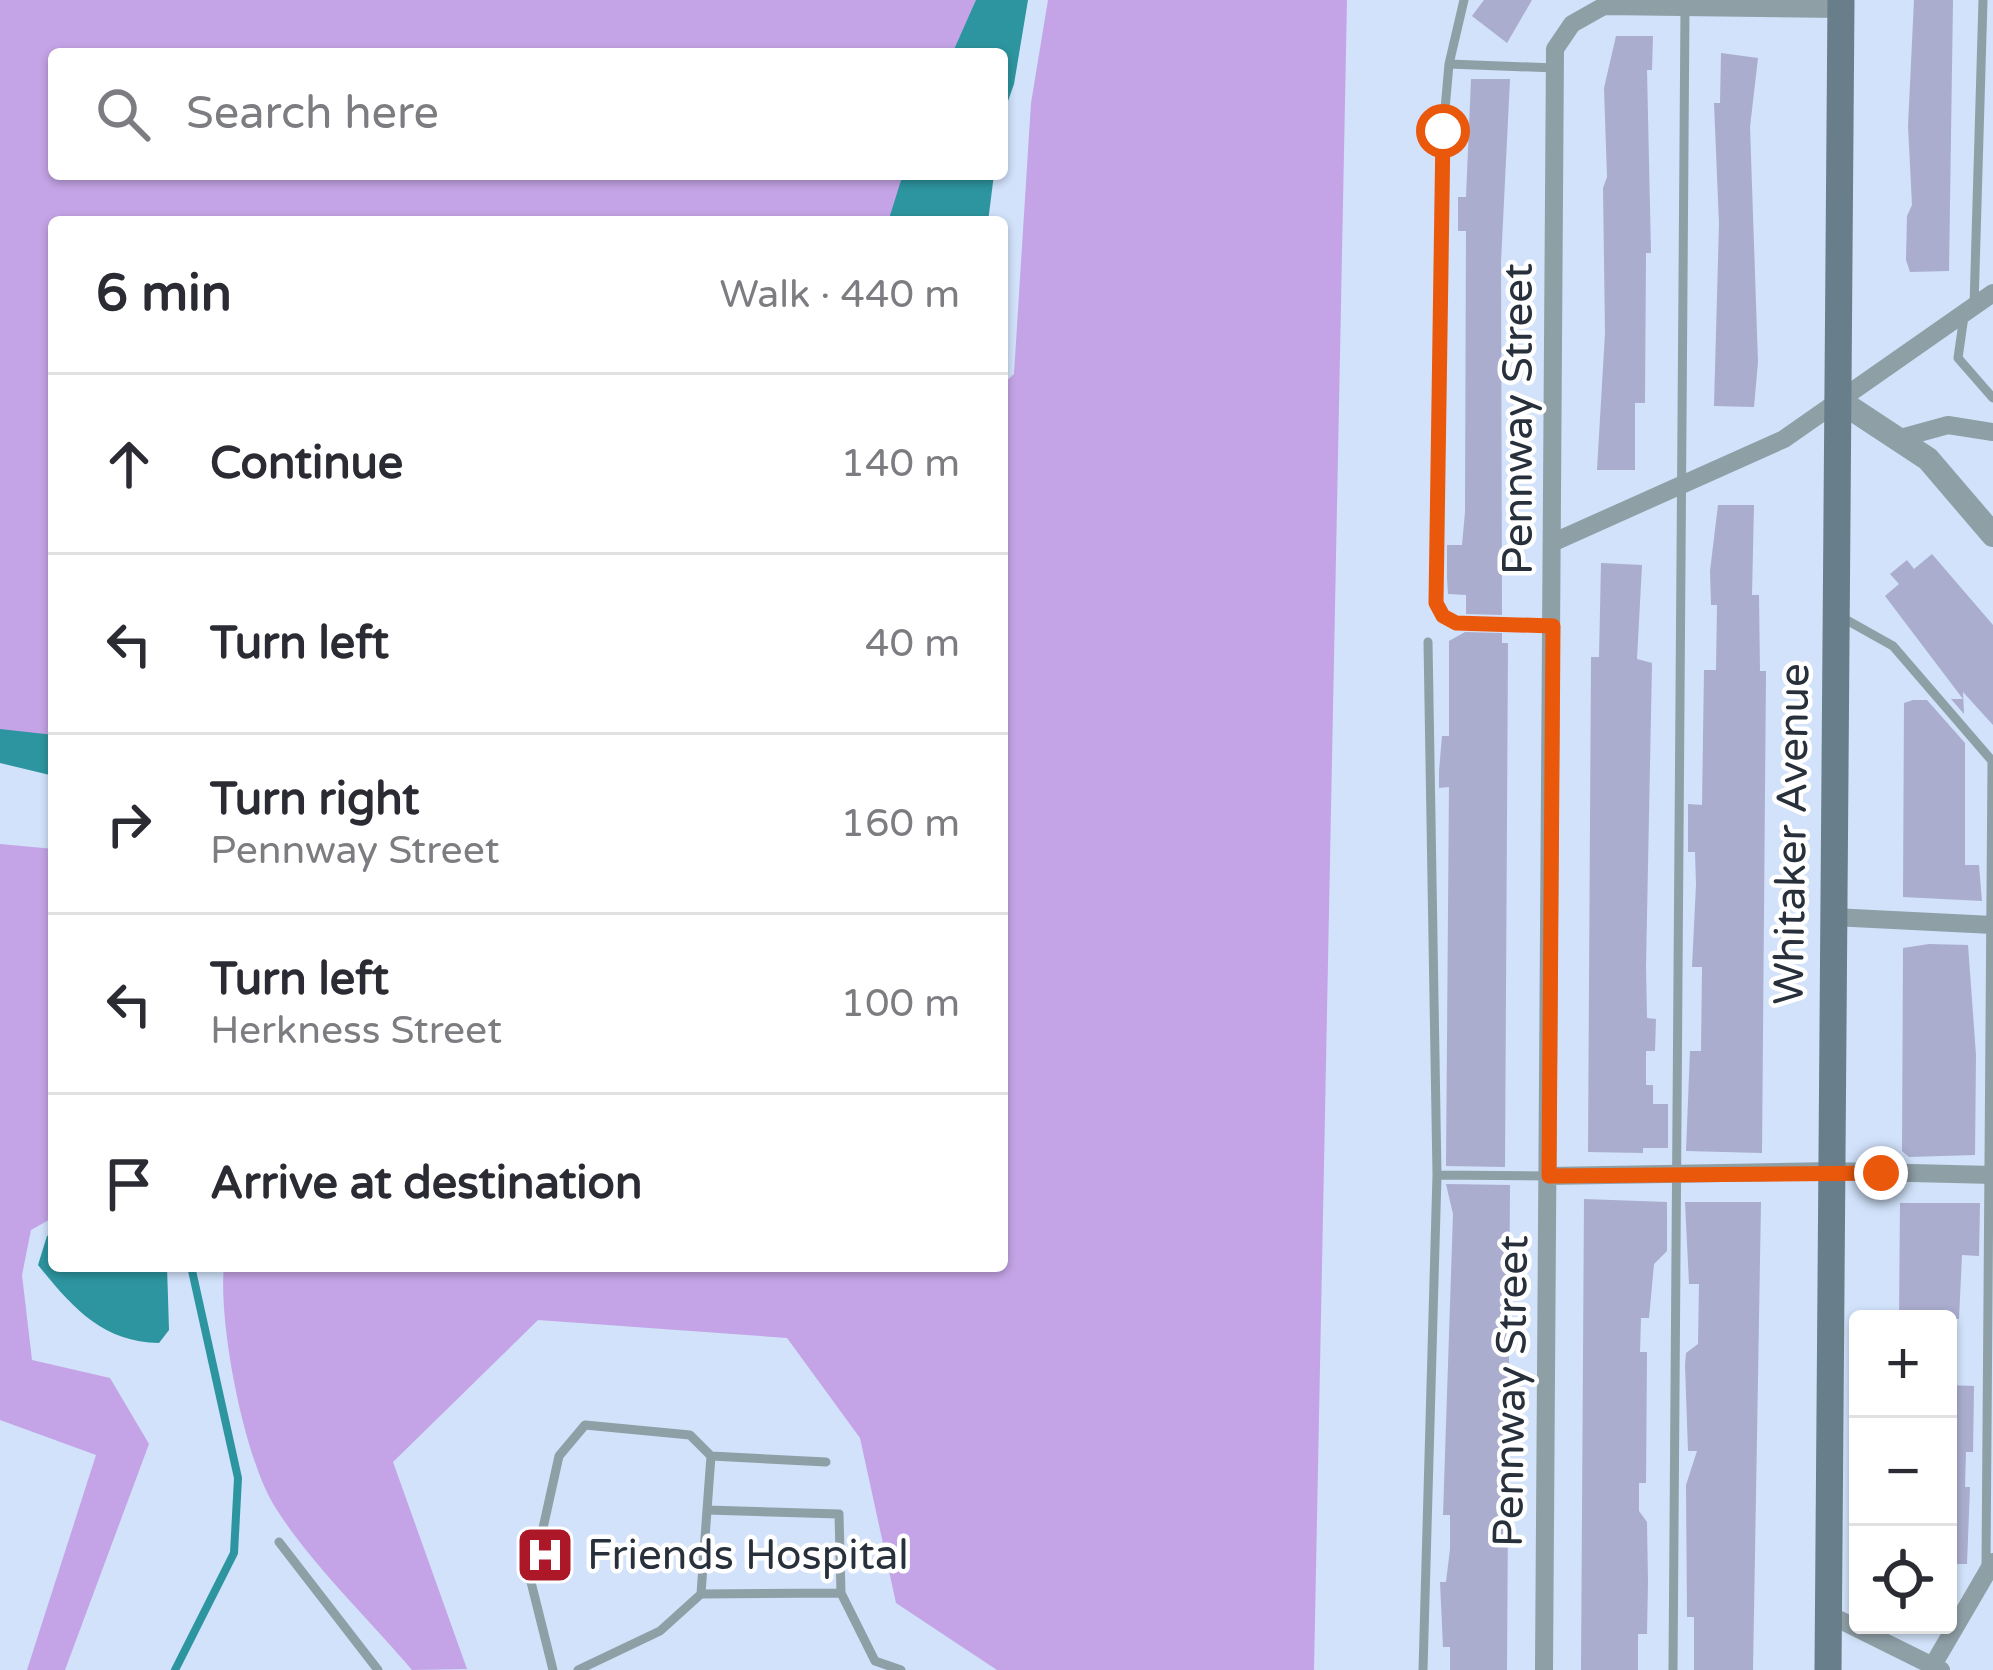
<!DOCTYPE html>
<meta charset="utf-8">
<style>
body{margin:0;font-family:"Varela Round",sans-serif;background:#f7f7f7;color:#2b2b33}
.controls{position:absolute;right:36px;bottom:36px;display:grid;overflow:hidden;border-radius:12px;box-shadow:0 3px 9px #0004}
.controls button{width:108px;height:108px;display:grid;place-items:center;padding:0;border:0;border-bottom:3px solid #e1e1e2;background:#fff;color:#2b2b33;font:60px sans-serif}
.stop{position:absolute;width:36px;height:36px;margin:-27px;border:9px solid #ea580c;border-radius:50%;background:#fff}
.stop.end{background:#ea580c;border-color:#fff;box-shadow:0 3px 12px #0008}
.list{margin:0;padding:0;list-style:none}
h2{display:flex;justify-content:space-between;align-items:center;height:156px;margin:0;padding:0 48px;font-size:51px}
h2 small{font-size:39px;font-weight:400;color:#7c7c81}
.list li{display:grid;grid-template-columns:78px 1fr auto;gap:36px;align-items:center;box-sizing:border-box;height:180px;padding:0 48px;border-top:3px solid #e1e1e2}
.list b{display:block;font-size:45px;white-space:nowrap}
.list p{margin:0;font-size:39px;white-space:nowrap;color:#7c7c81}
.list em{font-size:39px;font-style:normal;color:#7c7c81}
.icon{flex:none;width:66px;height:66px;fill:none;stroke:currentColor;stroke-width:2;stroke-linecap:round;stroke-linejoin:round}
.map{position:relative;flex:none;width:1993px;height:1670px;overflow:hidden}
.search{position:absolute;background:#fff;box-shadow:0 3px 9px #0004;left:48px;top:48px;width:960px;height:132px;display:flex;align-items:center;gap:30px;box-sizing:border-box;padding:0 42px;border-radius:12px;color:#7c7c81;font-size:45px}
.panel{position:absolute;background:#fff;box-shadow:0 3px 9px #0004;left:48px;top:216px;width:960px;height:1056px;border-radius:12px}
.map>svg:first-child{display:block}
.green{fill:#c4a4e6}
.water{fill:#2d959f}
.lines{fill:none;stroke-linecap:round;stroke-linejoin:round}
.stream{stroke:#2d959f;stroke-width:8}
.building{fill:#aaadce}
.service{stroke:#8f9fa6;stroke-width:9}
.minor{stroke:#8f9fa6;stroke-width:18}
.tertiary{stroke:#8f9fa6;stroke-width:24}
.secondary{stroke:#687e8a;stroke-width:27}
.route{stroke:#ea580c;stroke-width:15}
.labels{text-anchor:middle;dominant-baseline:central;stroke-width:9;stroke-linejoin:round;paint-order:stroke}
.street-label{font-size:42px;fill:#27303b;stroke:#fff}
.poi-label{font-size:42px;fill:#27303b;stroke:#fff;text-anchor:start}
</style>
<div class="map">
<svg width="1993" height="1670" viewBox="0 0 1993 1670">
<rect width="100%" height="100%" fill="#d1e2fa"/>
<path class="green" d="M0 0H1016L1002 54H54V174H982L977 222H54V771L0 759Z
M1048 0H1347L1314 1670H997L896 1603 860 1438 787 1338 538 1320 393 1462 467 1669 412 1670C369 1619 310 1563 275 1507 244 1458 218 1323 224 1266H1002V385L1014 374 1031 103Z
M0 844 54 849V1217L31 1230 22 1275 32 1360 110 1378 149 1444 65 1670H27L96 1455 0 1420Z"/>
<path class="water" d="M976 0H1028L1014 84 1002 118V54H952Z
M903 174H994L988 222H888Z
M0 729 54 735V776L0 763Z
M54 1232V1266H167L169 1330 159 1343C102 1342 72 1307 38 1265L47 1236Z"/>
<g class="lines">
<path class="stream" d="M175 1670 234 1553 238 1478 191 1266"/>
</g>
<path class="building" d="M1484 0H1532L1507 43 1472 16Z
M1914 0H1953L1949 271 1910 272 1906 260 1907 216 1912 205 1908 126Z
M1616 36H1653L1652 70H1647L1651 253H1646L1645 403H1635V470H1597L1605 333 1603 188 1607 177 1604 88Z
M1721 53 1758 58 1750 127 1758 362 1754 407 1714 406 1719 224 1714 103H1720Z
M1471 79H1510L1501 262 1502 615 1466 614V595L1448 594 1447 578V545H1462L1465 512 1466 231H1458V197H1466Z
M1718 505H1754L1752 595H1759L1760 671H1766L1762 1153 1686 1151 1690 1051H1701L1702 967H1692L1696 885 1695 852H1688V804L1702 805 1704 670H1716L1717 605H1711L1710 571Z
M1932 554 1993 625V725L1963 692 1964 714 1951 699H1963L1885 596 1899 584 1890 574 1907 560 1914 569Z
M1601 563 1642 565 1637 659 1652 663 1646 967 1647 1018 1656 1019 1655 1051H1646V1085H1653V1104H1668V1148H1643V1153L1588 1152 1591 657H1599Z
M1465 632 1502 633V643H1508L1505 1167 1446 1166 1449 787 1439 788V771L1442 736H1449V641Z
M1913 700H1927L1965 743V865H1979L1982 901 1903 897 1904 703Z
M1929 944 1968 945 1976 1055 1975 1155 1909 1157 1902 1151 1903 948Z
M1446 1184 1510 1185 1507 1670H1450V1647H1443L1440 1582H1446L1450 1549V1515H1443L1453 1214Z
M1584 1199 1667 1202V1251L1654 1264 1649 1318H1641L1640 1352H1647L1646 1483H1639V1511L1647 1522 1648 1582 1647 1634H1638V1670H1581Z
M1685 1202H1761L1753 1670H1694V1617H1687L1686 1485 1697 1451H1688L1685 1365 1686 1353 1698 1344 1699 1284H1689Z
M1900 1203H1980L1979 1256 1962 1255 1959 1319H1899Z
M1948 1385 1974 1386 1973 1452H1966L1965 1487H1970L1967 1564H1948Z"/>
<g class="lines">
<path class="service" d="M1464 0 1449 64 1443 132 1436 603 1443 616 1456 623 1553 626
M1449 64 1555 68
M1974 306 1983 0
M1964 316 1958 358 1993 398
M1843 618 1893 646 1993 762
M1437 1175 1546 1176
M707 1510 711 1456 826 1462
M279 1542 378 1670
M1986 1566 1992 761
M841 1593 701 1594 707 1510 839 1514 841 1593 875 1661 901 1670
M553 1670 531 1582 559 1456 585 1425 690 1435 711 1456
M578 1670 660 1631 701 1594
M1423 1670 1437 1175 1428 642
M1673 1670 1685 6"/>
<path class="minor" d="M1897 439 1948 425 1993 432
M1554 542 1784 439 1993 293
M1833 917 1993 925
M1549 1176 1831 1171 1993 1175
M1828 1614 1941 1670
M1933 1665 1993 1562
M1544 1670 1555 49 1572 24 1604 6 1841 9"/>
<path class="tertiary" d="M1840 401 1928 459 1993 535"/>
<path class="secondary" d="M1828 1670 1841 0"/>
</g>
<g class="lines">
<path class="route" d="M1443 131 1436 603 1443 616 1456 623 1553 626 1549 1176 1881 1173"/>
</g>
<defs>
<symbol id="hospital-square" viewBox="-11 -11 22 22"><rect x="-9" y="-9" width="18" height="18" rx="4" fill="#ac1828" stroke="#fff"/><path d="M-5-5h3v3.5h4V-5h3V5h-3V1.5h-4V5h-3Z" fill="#fff"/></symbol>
</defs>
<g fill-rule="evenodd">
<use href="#hospital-square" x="512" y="1522" width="66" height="66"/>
</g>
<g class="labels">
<g class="street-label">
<text transform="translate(1518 419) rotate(-90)">Pennway Street</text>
<text transform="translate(1792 834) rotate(-89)">Whitaker Avenue</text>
<text transform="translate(1511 1391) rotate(-89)">Pennway Street</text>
</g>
<g class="poi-label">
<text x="587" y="1555">Friends Hospital</text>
</g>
</g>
</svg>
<div class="controls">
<button>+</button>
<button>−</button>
<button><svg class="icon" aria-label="locate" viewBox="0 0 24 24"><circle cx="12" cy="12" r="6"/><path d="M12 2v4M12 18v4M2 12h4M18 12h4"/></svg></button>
</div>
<div class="stop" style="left:1443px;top:131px"></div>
<div class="stop end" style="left:1881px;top:1173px"></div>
<div class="search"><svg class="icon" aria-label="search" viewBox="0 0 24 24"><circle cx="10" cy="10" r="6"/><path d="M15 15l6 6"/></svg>Search here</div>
<section class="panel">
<h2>6 min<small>Walk · 440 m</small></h2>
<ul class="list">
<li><svg class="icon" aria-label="ahead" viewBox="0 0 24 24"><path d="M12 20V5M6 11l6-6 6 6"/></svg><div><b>Continue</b></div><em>140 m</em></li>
<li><svg class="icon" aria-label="left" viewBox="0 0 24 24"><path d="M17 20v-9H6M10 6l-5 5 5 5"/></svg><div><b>Turn left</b></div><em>40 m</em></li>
<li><svg class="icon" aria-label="right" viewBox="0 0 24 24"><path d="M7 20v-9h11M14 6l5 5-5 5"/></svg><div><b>Turn right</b><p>Pennway Street</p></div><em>160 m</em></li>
<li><svg class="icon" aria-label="left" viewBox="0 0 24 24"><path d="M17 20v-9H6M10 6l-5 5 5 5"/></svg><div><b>Turn left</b><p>Herkness Street</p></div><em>100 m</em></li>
<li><svg class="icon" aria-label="arrive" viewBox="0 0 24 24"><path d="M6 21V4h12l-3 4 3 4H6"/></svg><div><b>Arrive at destination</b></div></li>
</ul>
</section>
</div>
